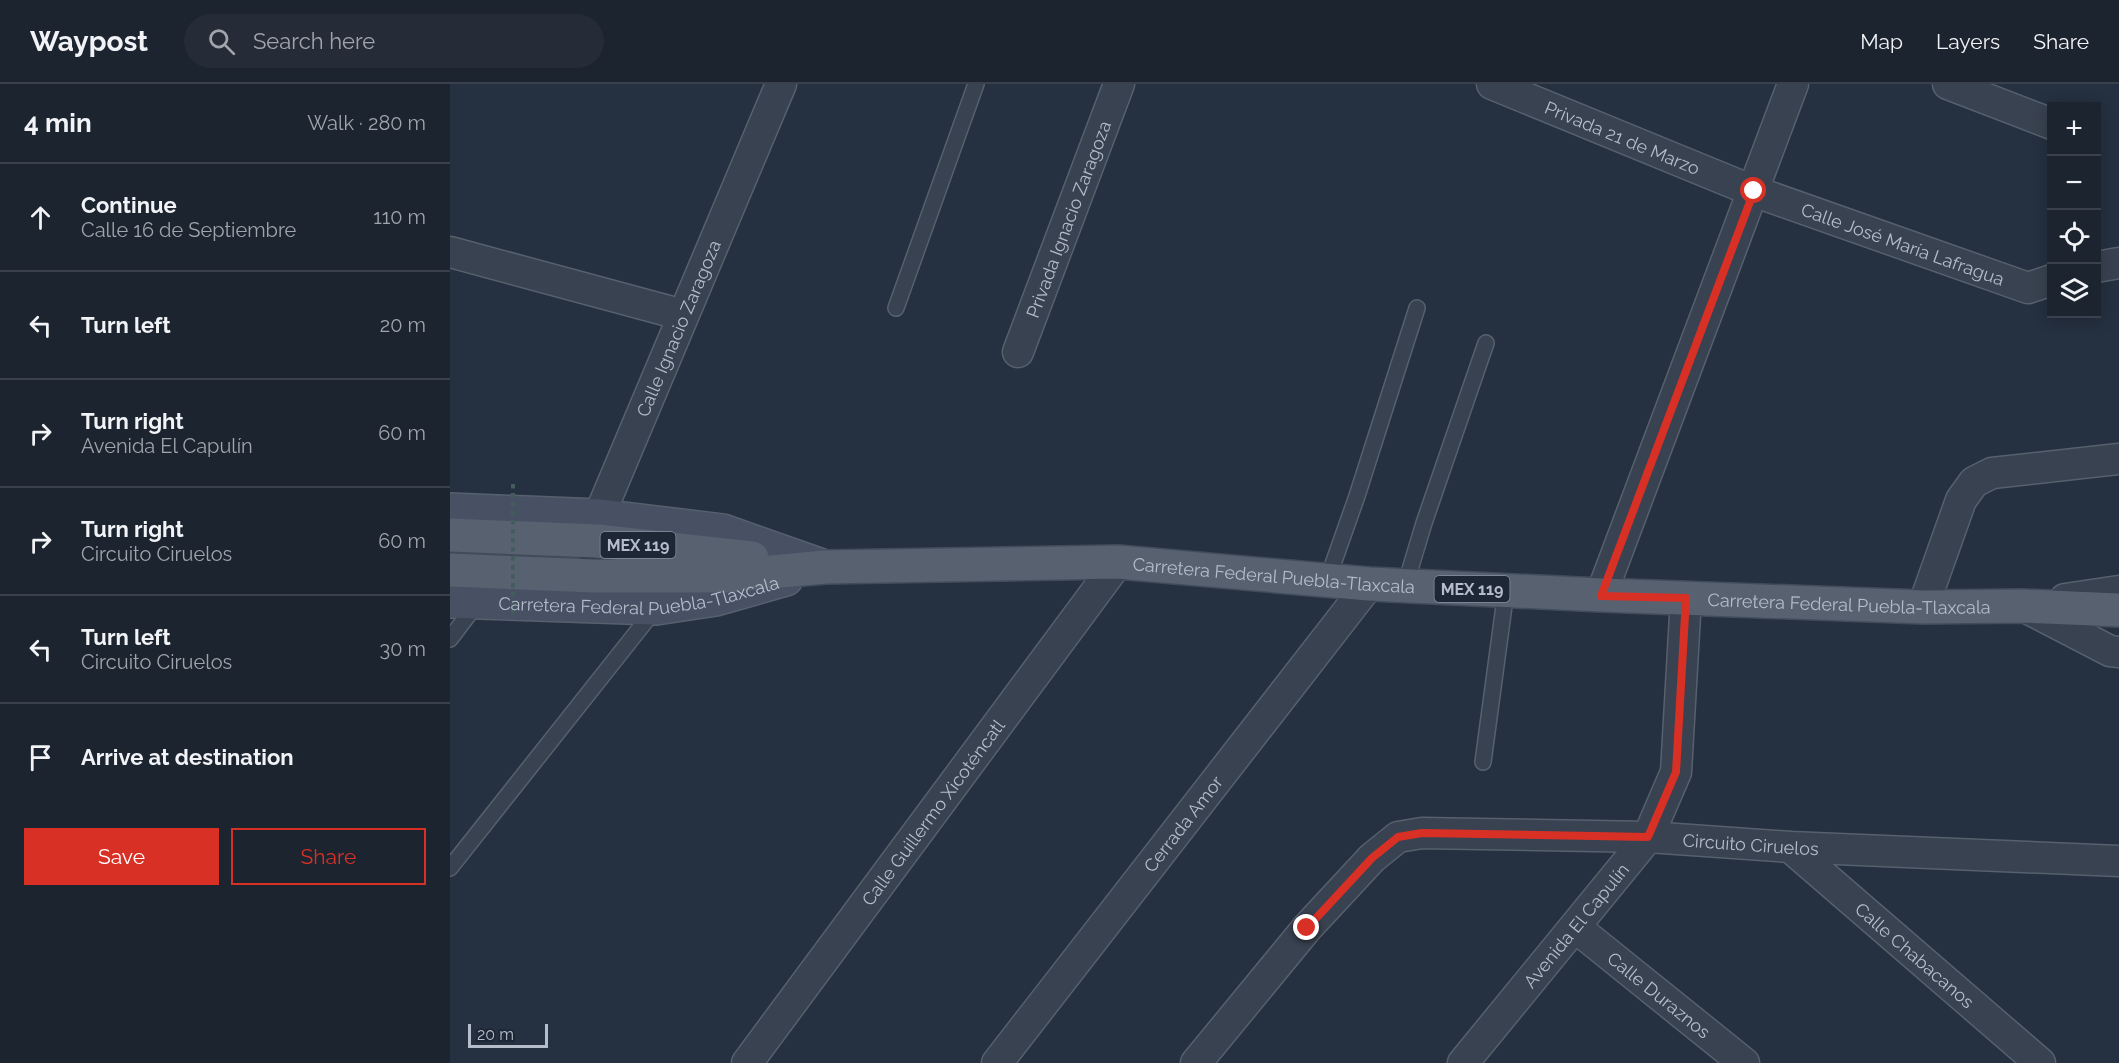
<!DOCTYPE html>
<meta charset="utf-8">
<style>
body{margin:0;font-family:Raleway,sans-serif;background:#252c38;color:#f1f3f6}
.controls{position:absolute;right:18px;top:18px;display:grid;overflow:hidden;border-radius:0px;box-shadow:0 3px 15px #0003}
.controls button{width:54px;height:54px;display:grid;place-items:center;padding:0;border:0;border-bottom:2px solid #3a414c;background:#1c2430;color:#f1f3f6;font:30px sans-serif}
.scale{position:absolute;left:18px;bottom:15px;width:80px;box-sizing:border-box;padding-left:6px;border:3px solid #b5bdca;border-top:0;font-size:16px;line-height:21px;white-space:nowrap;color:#b5bdca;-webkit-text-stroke:4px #1e2735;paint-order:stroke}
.stop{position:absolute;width:18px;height:18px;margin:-14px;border:4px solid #d93025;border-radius:50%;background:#fff}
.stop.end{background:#d93025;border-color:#fff;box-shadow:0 2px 6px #0008}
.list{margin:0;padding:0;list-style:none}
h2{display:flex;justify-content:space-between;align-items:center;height:78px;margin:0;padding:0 24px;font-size:26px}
h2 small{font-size:20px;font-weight:400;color:#a0a4ab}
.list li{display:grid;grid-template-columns:39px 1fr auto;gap:18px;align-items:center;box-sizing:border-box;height:108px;padding:0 24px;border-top:2px solid #3a414c}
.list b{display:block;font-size:22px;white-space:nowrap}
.list p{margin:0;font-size:20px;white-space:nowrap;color:#a0a4ab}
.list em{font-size:20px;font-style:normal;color:#a0a4ab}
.actions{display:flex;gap:12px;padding:18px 24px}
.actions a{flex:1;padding:14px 0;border:2px solid #d93025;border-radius:0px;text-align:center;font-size:21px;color:#d93025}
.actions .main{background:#d93025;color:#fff}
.icon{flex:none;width:33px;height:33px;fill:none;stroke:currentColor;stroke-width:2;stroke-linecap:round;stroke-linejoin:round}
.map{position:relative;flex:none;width:1669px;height:979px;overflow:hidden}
header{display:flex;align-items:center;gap:36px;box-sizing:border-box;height:84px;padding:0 30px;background:#1c2430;border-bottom:2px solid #3a414c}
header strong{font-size:28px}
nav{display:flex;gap:33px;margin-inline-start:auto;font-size:21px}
.search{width:420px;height:54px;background:#252c38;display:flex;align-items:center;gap:15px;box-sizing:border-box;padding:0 21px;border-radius:33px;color:#a0a4ab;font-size:22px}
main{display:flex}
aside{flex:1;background:#1c2430}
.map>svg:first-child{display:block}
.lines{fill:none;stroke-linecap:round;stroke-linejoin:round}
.lane-casing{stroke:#57606d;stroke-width:18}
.street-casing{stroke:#57606d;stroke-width:33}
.secondary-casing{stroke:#57606d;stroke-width:36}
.primary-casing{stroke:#424b59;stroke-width:36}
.lane{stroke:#394250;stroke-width:15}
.street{stroke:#394250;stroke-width:30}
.secondary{stroke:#475163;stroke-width:33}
.primary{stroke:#576170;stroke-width:33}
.path-bridge{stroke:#455b5e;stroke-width:4;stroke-dasharray:4.5 4.5;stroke-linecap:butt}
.route{stroke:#d93025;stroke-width:8}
.labels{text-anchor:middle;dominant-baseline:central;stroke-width:5;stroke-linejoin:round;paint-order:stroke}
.shield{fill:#1e2735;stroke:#88909d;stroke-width:1.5}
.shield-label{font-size:16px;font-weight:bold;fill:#b5bdca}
.street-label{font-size:18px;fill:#b5bdca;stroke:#1e2735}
</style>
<header>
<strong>Waypost</strong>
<div class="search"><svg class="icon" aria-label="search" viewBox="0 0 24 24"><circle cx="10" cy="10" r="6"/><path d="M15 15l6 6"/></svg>Search here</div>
<nav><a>Map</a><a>Layers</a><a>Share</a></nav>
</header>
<main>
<aside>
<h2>4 min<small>Walk · 280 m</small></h2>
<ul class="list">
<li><svg class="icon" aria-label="ahead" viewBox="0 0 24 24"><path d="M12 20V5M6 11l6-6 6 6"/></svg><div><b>Continue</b><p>Calle 16 de Septiembre</p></div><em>110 m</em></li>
<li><svg class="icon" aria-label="left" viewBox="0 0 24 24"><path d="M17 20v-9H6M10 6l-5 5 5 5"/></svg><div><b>Turn left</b></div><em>20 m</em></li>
<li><svg class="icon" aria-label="right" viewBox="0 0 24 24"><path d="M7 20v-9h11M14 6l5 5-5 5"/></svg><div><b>Turn right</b><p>Avenida El Capulín</p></div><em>60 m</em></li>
<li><svg class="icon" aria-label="right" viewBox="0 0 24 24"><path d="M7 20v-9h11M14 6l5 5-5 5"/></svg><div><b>Turn right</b><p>Circuito Ciruelos</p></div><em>60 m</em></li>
<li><svg class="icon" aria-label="left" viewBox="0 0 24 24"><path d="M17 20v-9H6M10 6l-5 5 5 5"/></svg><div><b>Turn left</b><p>Circuito Ciruelos</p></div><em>30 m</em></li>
<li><svg class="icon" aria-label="arrive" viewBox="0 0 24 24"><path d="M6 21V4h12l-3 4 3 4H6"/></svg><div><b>Arrive at destination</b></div></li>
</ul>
<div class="actions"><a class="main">Save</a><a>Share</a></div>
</aside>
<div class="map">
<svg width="1669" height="979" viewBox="0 0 1669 979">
<rect width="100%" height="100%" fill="#253040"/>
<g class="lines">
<defs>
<path id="lane" d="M446 224 526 0
M877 497 907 412 967 224
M955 502 974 439 1036 259
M0 555 28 518
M1033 678 1056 507
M0 784 206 524"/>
<g id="street">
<path id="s1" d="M1042 0 1303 107 1578 204 1602 196"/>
<path d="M1498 0 1602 40"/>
<path d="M0 168 233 231"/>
<path d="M1646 183 1669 179"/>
<path id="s2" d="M568 268 669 0"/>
<path id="s3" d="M144 492 149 432 331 0"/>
<path d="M1151 511 1343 0"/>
<path d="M1615 515 1669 507"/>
<path d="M1573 522 1660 567 1669 568"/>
<path d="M1473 523 1511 416 1524 398 1542 389 1669 375"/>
<path id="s4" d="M1340 763 1590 979"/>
<path id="s5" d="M1125 843 1294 979"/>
<path id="s6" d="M297 979 668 478"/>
<path id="s7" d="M547 979 919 500"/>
<path id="s8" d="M746 979 857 844 922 774 948 753 972 749 1198 753 1340 763 1669 777"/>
<path id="s9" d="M1013 979 1198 753 1226 688 1236 514"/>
</g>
<g id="secondary">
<path d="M0 426 149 432 273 447 375 483"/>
<path id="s10" d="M0 517 206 524 266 515 336 495"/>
</g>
<g id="primary">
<path d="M0 451 147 457 302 474"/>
<path id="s11" d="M0 486 144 492H276L375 483 668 478 919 500 1151 511 1473 523 1573 522 1669 526"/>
</g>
</defs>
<use href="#lane" class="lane-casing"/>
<use href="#street" class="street-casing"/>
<use href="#secondary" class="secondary-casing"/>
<use href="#primary" class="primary-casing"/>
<use href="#lane" class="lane"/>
<use href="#street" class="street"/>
<use href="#secondary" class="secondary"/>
<use href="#primary" class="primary"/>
<path class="path-bridge" d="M63 400V533"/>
</g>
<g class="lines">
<path class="route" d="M857 844 922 774 948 753 972 749 1198 753 1226 688 1236 514 1151 512 1304 107"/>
</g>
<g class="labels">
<g class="shield">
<rect x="150.5" y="448" width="75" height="26" rx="4.5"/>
<rect x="984.5" y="492" width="75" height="26" rx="4.5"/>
</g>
<g class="shield-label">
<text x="188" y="461">MEX 119</text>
<text x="1022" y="505">MEX 119</text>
</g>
<g class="street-label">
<text stroke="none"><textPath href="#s1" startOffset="141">Privada 21 de Marzo</textPath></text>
<text stroke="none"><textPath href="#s2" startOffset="142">Privada Ignacio Zaragoza</textPath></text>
<text stroke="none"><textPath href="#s1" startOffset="441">Calle José María Lafragua</textPath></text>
<text stroke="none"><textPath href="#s3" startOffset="264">Calle Ignacio Zaragoza</textPath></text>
<text stroke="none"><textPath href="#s11" startOffset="825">Carretera Federal Puebla-Tlaxcala</textPath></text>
<text stroke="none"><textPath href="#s10" startOffset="190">Carretera Federal Puebla-Tlaxcala</textPath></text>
<text stroke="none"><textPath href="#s11" startOffset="1401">Carretera Federal Puebla-Tlaxcala</textPath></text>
<text stroke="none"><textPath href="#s6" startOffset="312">Calle Guillermo Xicoténcatl</textPath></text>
<text stroke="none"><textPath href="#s7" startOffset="303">Cerrada Amor</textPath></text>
<text stroke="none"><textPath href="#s8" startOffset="657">Circuito Ciruelos</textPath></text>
<text stroke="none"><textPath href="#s9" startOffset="178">Avenida El Capulín</textPath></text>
<text stroke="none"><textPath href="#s4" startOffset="165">Calle Chabacanos</textPath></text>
<text stroke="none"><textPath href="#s5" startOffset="108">Calle Duraznos</textPath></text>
</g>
</g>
</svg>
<div class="controls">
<button>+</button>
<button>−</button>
<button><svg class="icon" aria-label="locate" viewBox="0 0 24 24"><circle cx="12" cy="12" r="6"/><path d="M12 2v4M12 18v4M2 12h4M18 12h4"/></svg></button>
<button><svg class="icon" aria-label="layers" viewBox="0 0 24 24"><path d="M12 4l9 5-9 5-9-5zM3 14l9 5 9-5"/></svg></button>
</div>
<div class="scale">20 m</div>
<div class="stop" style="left:1304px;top:107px"></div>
<div class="stop end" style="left:857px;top:844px"></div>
</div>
</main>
